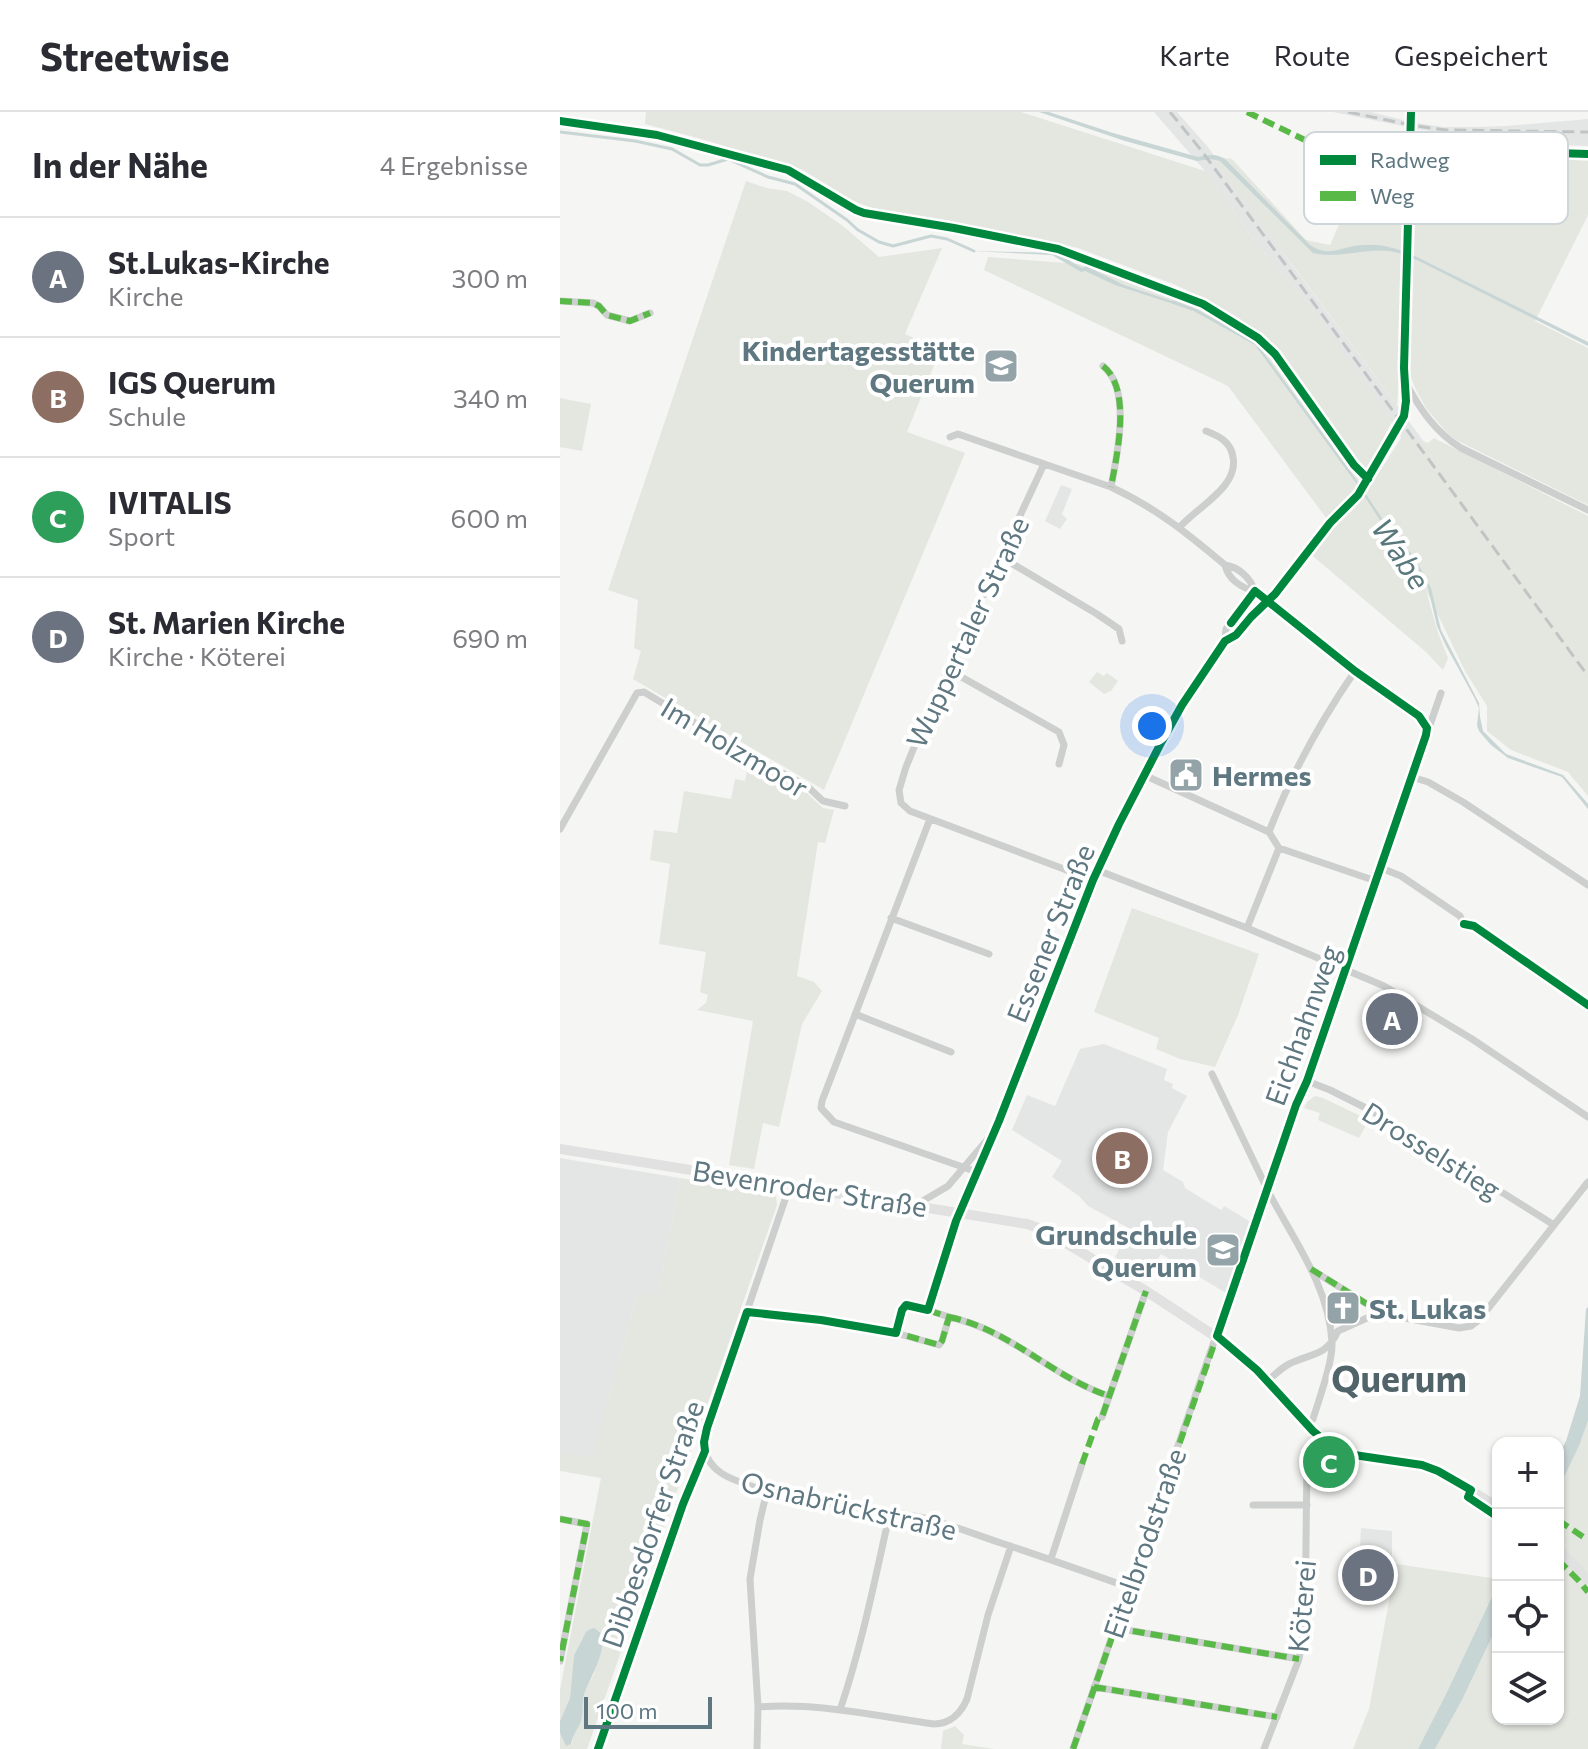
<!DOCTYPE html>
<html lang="de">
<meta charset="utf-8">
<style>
body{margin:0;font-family:Commissioner,sans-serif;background:#f7f7f7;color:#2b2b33}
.controls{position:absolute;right:24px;bottom:24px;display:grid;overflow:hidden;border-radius:16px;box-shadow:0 2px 6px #0004}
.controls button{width:72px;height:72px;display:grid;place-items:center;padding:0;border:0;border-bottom:2px solid #e1e1e2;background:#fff;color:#2b2b33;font:40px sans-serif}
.scale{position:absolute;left:24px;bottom:20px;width:128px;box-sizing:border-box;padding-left:8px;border:4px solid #5e7780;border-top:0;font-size:22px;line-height:28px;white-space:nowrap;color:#5e7780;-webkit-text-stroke:6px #fff;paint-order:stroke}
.you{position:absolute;left:592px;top:614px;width:28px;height:28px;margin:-20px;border:6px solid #fff;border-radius:50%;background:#1a73e8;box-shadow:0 0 0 12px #1a73e833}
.badge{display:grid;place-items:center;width:52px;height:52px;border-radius:50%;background:#5a6168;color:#fff;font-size:26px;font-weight:700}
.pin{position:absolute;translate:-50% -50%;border:4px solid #fff;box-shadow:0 2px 8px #0006}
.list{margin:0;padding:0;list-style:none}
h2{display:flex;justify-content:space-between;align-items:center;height:104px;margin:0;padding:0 32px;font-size:34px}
h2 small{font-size:26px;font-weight:400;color:#7c7c81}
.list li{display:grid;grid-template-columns:52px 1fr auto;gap:24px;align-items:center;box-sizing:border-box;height:120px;padding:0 32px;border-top:2px solid #e1e1e2}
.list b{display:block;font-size:30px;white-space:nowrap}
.list p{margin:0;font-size:26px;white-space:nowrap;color:#7c7c81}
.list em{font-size:26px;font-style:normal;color:#7c7c81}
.icon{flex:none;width:44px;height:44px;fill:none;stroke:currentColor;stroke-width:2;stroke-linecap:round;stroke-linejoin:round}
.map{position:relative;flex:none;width:1028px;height:1637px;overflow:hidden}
header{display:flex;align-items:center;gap:48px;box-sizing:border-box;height:112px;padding:0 40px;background:#fff;border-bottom:2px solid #e1e1e2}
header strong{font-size:38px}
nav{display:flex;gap:44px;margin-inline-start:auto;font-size:28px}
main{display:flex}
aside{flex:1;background:#fff}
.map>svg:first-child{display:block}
.built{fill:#e4e6e6}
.green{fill:#e4e7e0}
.water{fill:#c8d5d5}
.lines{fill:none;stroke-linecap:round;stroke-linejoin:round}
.stream{stroke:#c8d5d5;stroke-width:3}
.street{stroke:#cdcece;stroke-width:7}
.secondary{stroke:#e1e1e1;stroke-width:10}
.rail{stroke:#c1c4c4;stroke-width:3;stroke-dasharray:12 6;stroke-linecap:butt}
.quiet{stroke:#58b947;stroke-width:6;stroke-dasharray:12 6;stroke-linecap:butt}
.cycleway-casing{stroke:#fff;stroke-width:13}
.cycleway{stroke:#00873e;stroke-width:8}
.labels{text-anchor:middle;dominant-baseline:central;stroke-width:8;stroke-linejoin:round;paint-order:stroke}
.poi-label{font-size:28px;font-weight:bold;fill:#5e7780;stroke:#fff;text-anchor:end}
.street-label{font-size:28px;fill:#5e7780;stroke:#fff}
.water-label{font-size:30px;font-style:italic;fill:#59787c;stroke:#fff}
.district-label{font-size:36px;font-weight:bold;fill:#51646a;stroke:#fff}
.key{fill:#fff;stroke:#cfd6d9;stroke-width:2}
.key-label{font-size:22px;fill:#5e7780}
</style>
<header>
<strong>Streetwise</strong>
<nav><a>Karte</a><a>Route</a><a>Gespeichert</a></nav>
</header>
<main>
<aside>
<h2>In der Nähe<small>4 Ergebnisse</small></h2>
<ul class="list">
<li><span class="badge" style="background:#6b7280">A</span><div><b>St.Lukas-Kirche</b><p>Kirche</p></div><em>300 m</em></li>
<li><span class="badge" style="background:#8d6e63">B</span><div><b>IGS Querum</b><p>Schule</p></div><em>340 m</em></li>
<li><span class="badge" style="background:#2e9e5b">C</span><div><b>IVITALIS</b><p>Sport</p></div><em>600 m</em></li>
<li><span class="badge" style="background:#6b7280">D</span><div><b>St. Marien Kirche</b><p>Kirche · Köterei</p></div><em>690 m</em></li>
</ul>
</aside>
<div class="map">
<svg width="1028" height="1637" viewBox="0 0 1028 1637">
<rect width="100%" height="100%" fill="#f5f5f3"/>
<path class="built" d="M594 0H617L648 35 734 156 837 293 1005 522 846 332 747 190 696 131 645 59Z
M773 0H811L847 9V15Z
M1028 7V34L948 30 856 17V11L884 15H914L946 14Z
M501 373 512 377 502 402 507 407 500 417 485 409Z
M544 932 607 957 604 968 613 972 612 976 627 984 608 1020 603 1058 623 1070 625 1076 661 1098 664 1094 691 1110 666 1181 601 1142 586 1165 555 1145 563 1130 572 1127 576 1120 528 1094 519 1084 492 1065 502 1049 452 1018 467 983 495 994 520 937Z
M0 1046 120 1066 98 1184 78 1180 32 1347 0 1341Z
M801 1416 832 1419V1448H823L800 1433Z"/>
<path class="green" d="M86 0H461L645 59 696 131 747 190 832 309 811 352 802 387 843 323 868 331 874 326 1028 404V684L1008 660 951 638 927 619V594L905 559 866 478 878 521 888 546 883 558 866 540 748 440 770 411 668 274 424 158 428 145 519 152 578 174 628 190 673 214 679 206 645 187 616 173 518 136 312 96 294 89 241 57 138 26 85 12Z
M859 20 944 31 1028 36V103L975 209 1028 236V393L896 328 887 321 866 296 856 278 849 261Z
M651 44 672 47 746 128 770 133 802 60 843 79 840 254 837 293Z
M186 69 206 76 227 79 248 90 283 114 319 145 382 136 345 222 380 238 347 320 405 341 264 678 73 567 81 539 74 536 78 488 48 478Z
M0 286 31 292 22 339 0 335Z
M537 560 544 564 547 561 558 569 551 579 544 582 529 570Z
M199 654 239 674 263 696 274 698 265 731 258 730 237 864 254 870 262 879 242 912 219 1015 203 1011 194 1057 169 1053 193 909 137 898 146 891 148 883 140 880 146 840 99 832 110 752 90 748 94 718 117 721 124 679 171 687 175 667 185 669 187 660Z
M572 796 699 842 678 903 655 955 620 947 596 937 599 926 534 900Z
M755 984 763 986 809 1008 799 1026 758 1008 760 1001 744 996 747 990Z
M120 1066 212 1081 216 1085 217 1093 27 1637H0V1621L12 1632 13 1621 20 1611 24 1580 34 1562 43 1532 40 1519 30 1517 22 1527 14 1543 10 1586 0 1609V1578L41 1366 0 1359V1341L32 1346 78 1180 98 1183Z
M1028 1309V1637H875L902 1588 938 1512V1607H998V1378L1019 1334Z
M836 1452 938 1467V1472L886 1582 858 1637H793L809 1597Z
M395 1614 404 1623 402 1632 434 1637H381L383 1619Z"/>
<path class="water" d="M479 0H489L553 21 638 45C649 43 656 41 666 48L750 133C771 147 782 133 805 133 823 132 838 137 855 144L1028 230V234L859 149C849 145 839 140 829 139 804 136 778 147 753 141L660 49 651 47 637 49 565 29Z
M410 139 497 141 522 156 526 154 564 173 636 197 695 229 791 360 834 424 853 443 871 476 881 518 919 591 920 605 923 619 946 642 1003 663 1028 692V697L1002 665 948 646 931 633 919 619 917 613 919 596 915 587 885 532 877 514 868 476 852 447 825 416 796 371 695 233 632 198 555 173 525 159 521 160 492 143Z
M1028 1195V1309L1019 1334 998 1378V1344L1006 1329 1020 1284 1026 1197Z
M938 1472V1512L902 1588 875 1637H858L886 1582Z
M34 1516 43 1522C44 1542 34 1560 26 1577 21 1587 24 1598 21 1609 18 1618 13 1621 11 1632L6 1634 0 1621V1609L10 1586 14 1543 26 1520 30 1517Z"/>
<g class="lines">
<path class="stream" d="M0 20 75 29 112 37 140 53H148L168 47 208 65 235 72 287 108 298 118 319 130 333 134 371 124 387 127 414 139
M613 190 632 197"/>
<path class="street" d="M851 0 845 269C859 296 875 320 901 336L1028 398
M0 9 97 23 228 58 296 98 445 127
M0 189 33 191 39 194 47 203 70 209 90 201
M543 254C572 277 557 343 551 375
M390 325 398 322 551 375C596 396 627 421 665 453 679 455 690 466 695 479
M484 352 366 606 346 655 339 678 341 691 350 699 533 768
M620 415C637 395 679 375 673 345 671 330 659 324 646 319
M441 445 537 502 559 517 562 529
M665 453C668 467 681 476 695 479L795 559 859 604 867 616
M665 529 666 517 695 479
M389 558 499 620 504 633 499 652
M584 663 709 720 719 736 816 769
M852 665 868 670 903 690 1028 773
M370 707 262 989 261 996 274 1010 417 1060
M0 717 77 581 84 580 190 644 247 674 263 689 285 694
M709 720C731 662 760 610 795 559
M821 756 841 764 900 804 904 812
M537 758 687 816 824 874 912 927 1028 1005
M331 806 429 842
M687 816 719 736
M295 902 391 940
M652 962C671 1001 689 1040 708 1079 733 1127 769 1174 772 1230 773 1250 759 1287 753 1307L747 1314
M747 969 770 978 812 999 994 1113
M356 1093 388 1074 427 1028
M752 1158 823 1202
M368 1198 396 1109 439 1009 533 768 559 712 602 629 643 561 665 529 676 523 707 489
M187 1200 299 1214 336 1221 379 1233 382 1229 389 1205 368 1198 346 1193 342 1198 336 1221
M389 1205C451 1218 492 1265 549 1284
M707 1269C714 1264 721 1256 729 1252 751 1241 766 1245 778 1219L816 1202H823L899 1216 911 1214 919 1208 1028 1070
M542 1305 586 1179
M145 1339C151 1361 171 1367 191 1374 244 1394 304 1392 359 1405 387 1411 414 1422 441 1431 484 1445 526 1460 568 1475
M693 1393H747
M0 1407 27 1412 0 1549
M491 1447 522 1352
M555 1516 739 1547
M534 1575 717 1605
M198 1595C257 1590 316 1604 374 1612 390 1612 401 1601 407 1587L428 1503 451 1434
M280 1598C302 1533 315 1467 330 1400
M38 1637 123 1392 145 1339 144 1330 147 1316 230 1073
M197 1637 198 1595 190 1467 200 1408 207 1379
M513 1637 736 993 747 969 881 581
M704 1637 739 1547 745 1512 747 1349 750 1336 758 1325"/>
<path class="secondary" d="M0 1037 467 1112 484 1118 586 1179 667 1232 697 1258 753 1319 771 1334 786 1341 862 1353 878 1359 938 1395
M998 1437 1028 1468"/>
<path class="rail" d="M610 0 641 38 1028 564
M788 0 856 14 886 18 1028 20"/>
<path class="quiet" d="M687 0 834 71 849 73
M0 189 33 191 39 194 47 203 70 209 90 201
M543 254C572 277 557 343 551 375
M751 1157 823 1202
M389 1205C451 1218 492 1265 549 1284
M330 1219 379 1233 382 1229 389 1205 364 1197
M522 1352 538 1307 542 1305 586 1179
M0 1407 27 1412 0 1549
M998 1408 1028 1428
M998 1448 1019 1469 1028 1480
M555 1516 739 1547
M534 1575 717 1605
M513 1637 657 1224"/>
<defs>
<path id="cycleway" d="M0 9 97 23 228 58 296 98 304 101 394 116 498 137 643 192 698 226 715 242 794 353 808 367
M851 28 963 40 1028 42
M671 511 695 479 795 559 859 604 867 616 866 623 747 969 736 993 657 1224 697 1258 753 1319 771 1334 794 1343 862 1353 878 1359 911 1378 908 1385 938 1405
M904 812 914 814 1028 893
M38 1637 123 1392 145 1339 144 1330 147 1316 187 1200 261 1208 336 1221 342 1198 346 1193 368 1198 396 1109 439 1009 533 768 559 712 602 629 622 593 665 529 676 523 691 505 715 482 770 411 798 383 844 304 846 289 844 256 851 0"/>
</defs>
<use href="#cycleway" class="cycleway-casing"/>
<use href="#cycleway" class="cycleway"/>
</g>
<defs>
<symbol id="school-square" viewBox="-11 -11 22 22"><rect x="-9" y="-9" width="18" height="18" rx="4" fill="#93a3a8" stroke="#fff"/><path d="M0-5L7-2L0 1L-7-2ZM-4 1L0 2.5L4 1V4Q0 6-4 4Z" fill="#fff"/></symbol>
<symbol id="civic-square" viewBox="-11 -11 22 22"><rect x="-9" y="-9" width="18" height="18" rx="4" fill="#93a3a8" stroke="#fff"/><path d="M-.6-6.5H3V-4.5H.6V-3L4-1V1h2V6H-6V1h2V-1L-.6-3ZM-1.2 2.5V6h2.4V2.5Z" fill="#fff"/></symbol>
<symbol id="church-square" viewBox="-11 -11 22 22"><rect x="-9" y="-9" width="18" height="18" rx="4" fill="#93a3a8" stroke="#fff"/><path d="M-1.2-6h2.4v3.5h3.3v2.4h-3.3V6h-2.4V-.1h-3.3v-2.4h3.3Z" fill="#fff"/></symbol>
</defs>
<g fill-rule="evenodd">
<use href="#school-square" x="421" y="234" width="40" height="40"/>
<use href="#civic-square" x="606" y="643" width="40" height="40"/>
<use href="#school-square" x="643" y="1118" width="40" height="40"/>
<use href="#church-square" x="763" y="1176" width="40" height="40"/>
</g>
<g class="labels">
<g class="poi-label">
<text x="415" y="238">Kindertagesstätte<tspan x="415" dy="32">Querum</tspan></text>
<text x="652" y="663" text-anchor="start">Hermes</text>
<text x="637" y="1122">Grundschule<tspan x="637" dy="32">Querum</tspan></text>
<text x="809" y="1196" text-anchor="start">St. Lukas</text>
</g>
<g class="street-label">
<text transform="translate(407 520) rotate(-65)">Wuppertaler Straße</text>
<text transform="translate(175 635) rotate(31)">Im Holzmoor</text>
<text transform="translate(490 821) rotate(-68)">Essener Straße</text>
<text transform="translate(742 913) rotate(-70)">Eichhahnweg</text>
<text transform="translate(872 1038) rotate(32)">Drosselstieg</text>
<text transform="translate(250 1076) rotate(9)">Bevenroder Straße</text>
<text transform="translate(289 1393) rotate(13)">Osnabrückstraße</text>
<text transform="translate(92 1412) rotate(-71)">Dibbesdorfer Straße</text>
<text transform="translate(584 1431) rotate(-71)">Eitelbrodstraße</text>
<text transform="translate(741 1494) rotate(-85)">Köterei</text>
</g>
<g class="water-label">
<text transform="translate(842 441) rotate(56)">Wabe</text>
</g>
<g class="district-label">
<text x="839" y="1265">Querum</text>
</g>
</g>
<rect x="744" y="20" width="264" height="92" rx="12" class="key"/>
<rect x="760" y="43" width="36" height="10" fill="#00873e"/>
<rect x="760" y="79" width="36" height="10" fill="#58b947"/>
<g class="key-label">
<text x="810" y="56">Radweg</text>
<text x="810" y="92">Weg</text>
</g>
</svg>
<div class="controls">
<button>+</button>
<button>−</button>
<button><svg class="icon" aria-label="locate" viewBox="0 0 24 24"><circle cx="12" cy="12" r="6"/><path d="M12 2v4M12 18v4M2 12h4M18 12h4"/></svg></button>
<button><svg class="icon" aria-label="layers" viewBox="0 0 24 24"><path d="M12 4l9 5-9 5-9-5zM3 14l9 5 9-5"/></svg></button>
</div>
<div class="scale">100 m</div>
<div class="you"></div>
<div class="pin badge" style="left:832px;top:907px;background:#6b7280">A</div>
<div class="pin badge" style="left:562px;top:1046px;background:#8d6e63">B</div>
<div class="pin badge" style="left:769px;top:1350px;background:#2e9e5b">C</div>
<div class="pin badge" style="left:808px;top:1463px;background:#6b7280">D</div>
</div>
</main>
